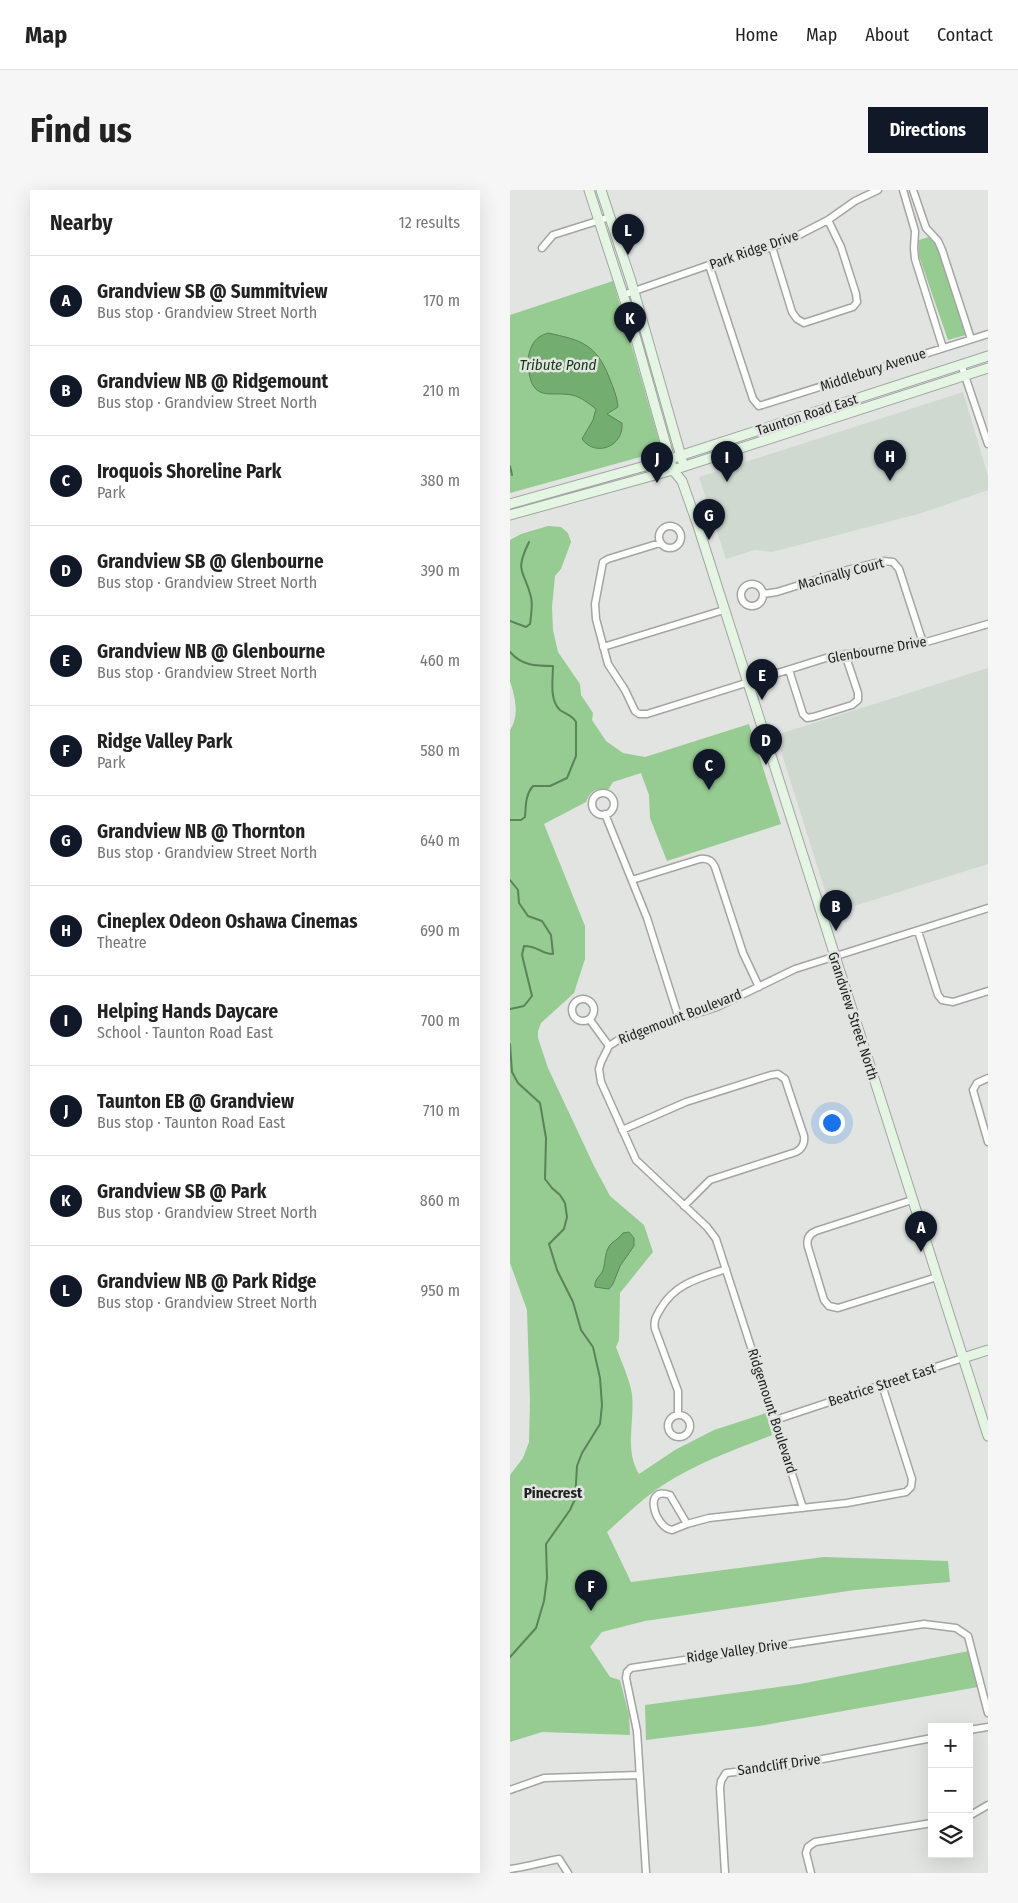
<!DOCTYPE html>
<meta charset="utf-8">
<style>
body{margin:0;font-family:"Fira Sans Condensed",sans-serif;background:#f6f6f6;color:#222}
.controls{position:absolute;right:15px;bottom:15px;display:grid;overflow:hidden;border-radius:0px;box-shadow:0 5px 20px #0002}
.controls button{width:45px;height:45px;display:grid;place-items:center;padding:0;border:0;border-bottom:1px solid #e0e0e0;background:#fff;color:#222;font:25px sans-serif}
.you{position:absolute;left:321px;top:932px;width:18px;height:18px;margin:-12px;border:4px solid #fff;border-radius:50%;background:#1a73e8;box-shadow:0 0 0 8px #1a73e833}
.badge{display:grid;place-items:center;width:32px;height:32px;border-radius:50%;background:#111827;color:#fff;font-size:16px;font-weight:700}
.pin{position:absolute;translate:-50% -41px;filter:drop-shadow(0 1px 2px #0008)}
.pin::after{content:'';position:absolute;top:26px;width:18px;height:15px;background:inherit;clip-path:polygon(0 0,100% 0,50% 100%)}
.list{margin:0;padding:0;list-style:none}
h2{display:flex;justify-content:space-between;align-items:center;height:65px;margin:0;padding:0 20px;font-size:21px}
h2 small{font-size:16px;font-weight:400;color:#767676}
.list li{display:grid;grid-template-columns:32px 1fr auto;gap:15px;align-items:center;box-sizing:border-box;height:90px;padding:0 20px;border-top:1px solid #e0e0e0}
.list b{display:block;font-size:19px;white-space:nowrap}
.list p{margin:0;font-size:16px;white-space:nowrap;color:#767676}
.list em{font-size:16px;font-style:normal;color:#767676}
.icon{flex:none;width:28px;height:28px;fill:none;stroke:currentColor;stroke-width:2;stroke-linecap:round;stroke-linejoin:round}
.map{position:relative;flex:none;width:478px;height:1683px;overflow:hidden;border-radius:0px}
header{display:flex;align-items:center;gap:30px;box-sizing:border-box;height:70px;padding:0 25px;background:#fff;border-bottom:1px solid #e0e0e0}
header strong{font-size:24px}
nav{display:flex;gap:28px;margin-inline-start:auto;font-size:18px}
.intro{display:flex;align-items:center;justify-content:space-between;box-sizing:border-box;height:120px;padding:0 30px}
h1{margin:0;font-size:35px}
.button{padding:12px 22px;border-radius:0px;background:#111827;color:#fff;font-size:18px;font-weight:700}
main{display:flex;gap:30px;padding:0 30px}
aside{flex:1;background:#fff;border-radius:0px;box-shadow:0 5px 20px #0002}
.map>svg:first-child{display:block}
.built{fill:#d0d9d0}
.green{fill:#96cb92}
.water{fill:#74ad70;stroke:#5a8358}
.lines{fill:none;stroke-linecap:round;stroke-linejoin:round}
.stream{stroke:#5a8358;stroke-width:2}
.street-casing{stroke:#a2a5a2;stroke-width:9}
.secondary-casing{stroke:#a2a5a2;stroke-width:11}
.street{stroke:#fff;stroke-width:6}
.secondary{stroke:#e4f6e3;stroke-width:9}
.labels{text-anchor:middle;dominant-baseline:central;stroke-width:5;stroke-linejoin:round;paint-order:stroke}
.street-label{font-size:14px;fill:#1f201f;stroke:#e1e4e1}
.water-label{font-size:15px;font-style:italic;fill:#113910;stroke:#e1e4e1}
.neighbourhood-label{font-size:15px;font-weight:bold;fill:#1f201f;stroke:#e1e4e1}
</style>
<header>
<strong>Map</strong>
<nav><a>Home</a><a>Map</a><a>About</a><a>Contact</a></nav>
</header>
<div class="intro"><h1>Find us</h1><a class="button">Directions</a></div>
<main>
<aside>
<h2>Nearby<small>12 results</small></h2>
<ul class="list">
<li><span class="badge">A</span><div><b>Grandview SB @ Summitview</b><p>Bus stop · Grandview Street North</p></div><em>170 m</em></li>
<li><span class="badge">B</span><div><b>Grandview NB @ Ridgemount</b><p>Bus stop · Grandview Street North</p></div><em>210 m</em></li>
<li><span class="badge">C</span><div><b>Iroquois Shoreline Park</b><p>Park</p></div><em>380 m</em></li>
<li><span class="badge">D</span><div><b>Grandview SB @ Glenbourne</b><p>Bus stop · Grandview Street North</p></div><em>390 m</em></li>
<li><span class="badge">E</span><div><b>Grandview NB @ Glenbourne</b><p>Bus stop · Grandview Street North</p></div><em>460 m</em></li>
<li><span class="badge">F</span><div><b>Ridge Valley Park</b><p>Park</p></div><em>580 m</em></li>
<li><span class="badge">G</span><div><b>Grandview NB @ Thornton</b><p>Bus stop · Grandview Street North</p></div><em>640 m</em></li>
<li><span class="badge">H</span><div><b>Cineplex Odeon Oshawa Cinemas</b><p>Theatre</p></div><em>690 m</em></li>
<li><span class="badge">I</span><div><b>Helping Hands Daycare</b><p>School · Taunton Road East</p></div><em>700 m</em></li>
<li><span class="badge">J</span><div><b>Taunton EB @ Grandview</b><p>Bus stop · Taunton Road East</p></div><em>710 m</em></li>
<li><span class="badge">K</span><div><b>Grandview SB @ Park</b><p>Bus stop · Grandview Street North</p></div><em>860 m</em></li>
<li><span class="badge">L</span><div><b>Grandview NB @ Park Ridge</b><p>Bus stop · Grandview Street North</p></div><em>950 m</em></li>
</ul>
</aside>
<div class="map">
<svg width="478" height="1683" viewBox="0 0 478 1683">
<rect width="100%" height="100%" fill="#e1e4e1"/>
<path class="built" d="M453 202 478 286V300L412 323 262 362 245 360 216 369 189 287Z
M478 478V674L322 723 266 545Z"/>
<path class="green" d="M422 46 429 57 456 143V145L438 150 409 66V50Z
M103 91 152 261 0 303V125Z
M38 336 51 337 58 343 61 352 51 379 45 386 42 417 43 440 48 462 70 494 71 505 83 523 82 530 96 551 113 563 135 567 239 534 271 634 157 671 140 628 139 605 131 583 103 592 98 600C87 597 80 601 76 612L34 634 75 736V769L64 803 31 833 28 841V848L38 878 84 976 100 1006 134 1035 143 1062 110 1103 109 1150 106 1157C111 1171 120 1190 122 1204 125 1232 114 1259 129 1284L165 1260 204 1240 256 1223 262 1245C224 1260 188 1272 153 1295 133 1308 115 1326 97 1342L121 1392 314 1367 438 1371 440 1392 345 1400 135 1431 92 1442 80 1457 100 1487 110 1490 119 1525 120 1545 32 1542 0 1552V1285L13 1268 19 1252 20 1211 17 1120 0 1073V540C10 525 5 507 0 491V350L11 344Z
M459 1461 468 1497 249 1536 136 1550 135 1515 290 1494Z"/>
<path class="water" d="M38 143C71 150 86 154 99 187 103 197 107 206 108 217L97 224 112 233C114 256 86 268 72 249L83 230 86 219C78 213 71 207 62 205 42 201 24 212 19 183 18 178 16 173 18 168 21 154 25 147 38 143Z
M119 1042 124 1048V1056L110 1076 103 1094 99 1099 85 1097C84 1089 90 1087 93 1080 96 1072 94 1060 102 1053 106 1050 109 1048 113 1043Z"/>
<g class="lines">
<path class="stream" d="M0 276 2 285
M0 431 16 437 20 434C21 426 23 415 21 407 14 379 4 383 19 352
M0 462C12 476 26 476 43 476 43 489 39 510 50 520 55 524 62 525 66 532V566L57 588 40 596H23C15 605 16 616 15 627L11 630H0
M0 690 8 700 9 713 18 726 32 731 41 745 43 764C30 764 29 756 14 756L12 765 22 806 14 816 0 819
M0 854 2 882 8 893 30 913 36 948 35 989 42 998 50 1005 55 1013 57 1027 54 1039 39 1054 47 1080 63 1112 71 1140 83 1157 90 1188 92 1215 90 1234 72 1263 67 1276 65 1309 60 1320 36 1354 37 1388 34 1411 26 1438 0 1467"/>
<defs>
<path id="street" d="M393 0 405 41 404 58 405 69 433 158
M403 0 416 38 428 51 432 60 461 149
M262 57 282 122 287 129 294 133 343 117 347 112 346 104 331 57 318 30
M32 58 43 45 100 27
M199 75 243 209 249 216 478 144
M113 105 199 75 262 57 283 48 318 30 345 11 368 0
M451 174 478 254
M149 347a11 11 0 1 1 22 0a11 11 0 1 1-22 0Z
M150 353 98 369 93 372 85 414 86 429 98 474 115 500 125 521 129 524H137L319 467 413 453 478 434
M231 405a11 11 0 1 1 22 0a11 11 0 1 1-22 0Z
M253 404 267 402 337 380 373 371 383 372 389 379 413 453
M93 457 214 420
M279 480 293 524 297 528 303 527 342 515 348 510V503L335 464
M82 614a11 11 0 1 1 22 0a11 11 0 1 1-22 0Z
M95 624 137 728 169 829
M122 690 190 669C197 668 202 670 205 677L233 763 249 797
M408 741 428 805 432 810 443 812 478 801
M62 820a11 11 0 1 1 22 0a11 11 0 1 1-22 0Z
M80 830 99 856
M478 888 467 893 463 900 478 952
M112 940 176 912 261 885 268 884 275 889 294 946C295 953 293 958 286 962L200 990 174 1016
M402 1010 306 1041C299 1044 296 1049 298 1057L314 1110 319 1116 328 1118 427 1087
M168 1225V1201L145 1139C143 1130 147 1125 151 1118 166 1093 190 1088 216 1079
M158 1236a11 11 0 1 1 22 0a11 11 0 1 1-22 0Z
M265 1230 453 1168
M293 1318 206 1049 197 1037 126 970 91 892 89 879 91 872 99 856 113 847 207 817 285 779 478 718
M177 1334 160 1305C132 1295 145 1338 162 1340L177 1334 199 1328 337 1313 396 1302 401 1297 402 1289 372 1195
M459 1540 478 1537
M0 1600 34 1588 129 1585
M459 1626 478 1615
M0 1679C17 1677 32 1672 49 1669L58 1683
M136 1683 127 1541 116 1488 117 1482 121 1478 414 1434 446 1438 458 1446 478 1523
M215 1683 210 1598 211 1591 216 1583 271 1577 422 1548
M301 1683 296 1663 298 1657 305 1652 422 1633"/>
<path id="secondary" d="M79 0 117 117 163 280 172 291 188 336 478 1246
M91 0 121 91 172 270
M0 314 160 269 478 166
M0 325 163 280 478 178
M453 1168 478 1160"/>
</defs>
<use href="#street" class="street-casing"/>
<use href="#secondary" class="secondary-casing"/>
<use href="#street" class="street"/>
<use href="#secondary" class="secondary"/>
</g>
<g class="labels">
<g class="street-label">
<text transform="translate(244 60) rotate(-19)">Park Ridge Drive</text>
<text transform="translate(363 180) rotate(-18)">Middlebury Avenue</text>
<text transform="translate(297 225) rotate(-18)">Taunton Road East</text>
<text transform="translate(331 384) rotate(-15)">Macinally Court</text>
<text transform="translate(367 460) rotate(-10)">Glenbourne Drive</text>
<text transform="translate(343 826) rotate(72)">Grandview Street North</text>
<text transform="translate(170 827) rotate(-21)">Ridgemount Boulevard</text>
<text transform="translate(372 1195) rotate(-18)">Beatrice Street East</text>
<text transform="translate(262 1221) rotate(72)">Ridgemount Boulevard</text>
<text transform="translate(227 1461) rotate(-8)">Ridge Valley Drive</text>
<text transform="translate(269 1575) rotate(-8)">Sandcliff Drive</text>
</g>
<g class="water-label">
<text x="48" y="175">Tribute Pond</text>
</g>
<g class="neighbourhood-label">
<text x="43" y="1303">Pinecrest</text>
</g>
</g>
</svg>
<div class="controls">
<button>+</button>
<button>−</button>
<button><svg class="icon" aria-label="layers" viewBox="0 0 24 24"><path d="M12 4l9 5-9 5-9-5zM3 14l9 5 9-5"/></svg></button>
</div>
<div class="you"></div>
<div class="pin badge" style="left:411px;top:1062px">A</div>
<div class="pin badge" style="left:326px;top:741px">B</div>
<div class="pin badge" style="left:199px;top:600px">C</div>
<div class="pin badge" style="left:256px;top:575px">D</div>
<div class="pin badge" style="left:252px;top:510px">E</div>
<div class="pin badge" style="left:81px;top:1421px">F</div>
<div class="pin badge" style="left:199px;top:350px">G</div>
<div class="pin badge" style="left:380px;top:291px">H</div>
<div class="pin badge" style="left:217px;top:292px">I</div>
<div class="pin badge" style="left:147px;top:293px">J</div>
<div class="pin badge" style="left:120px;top:153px">K</div>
<div class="pin badge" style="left:118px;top:65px">L</div>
</div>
</main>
